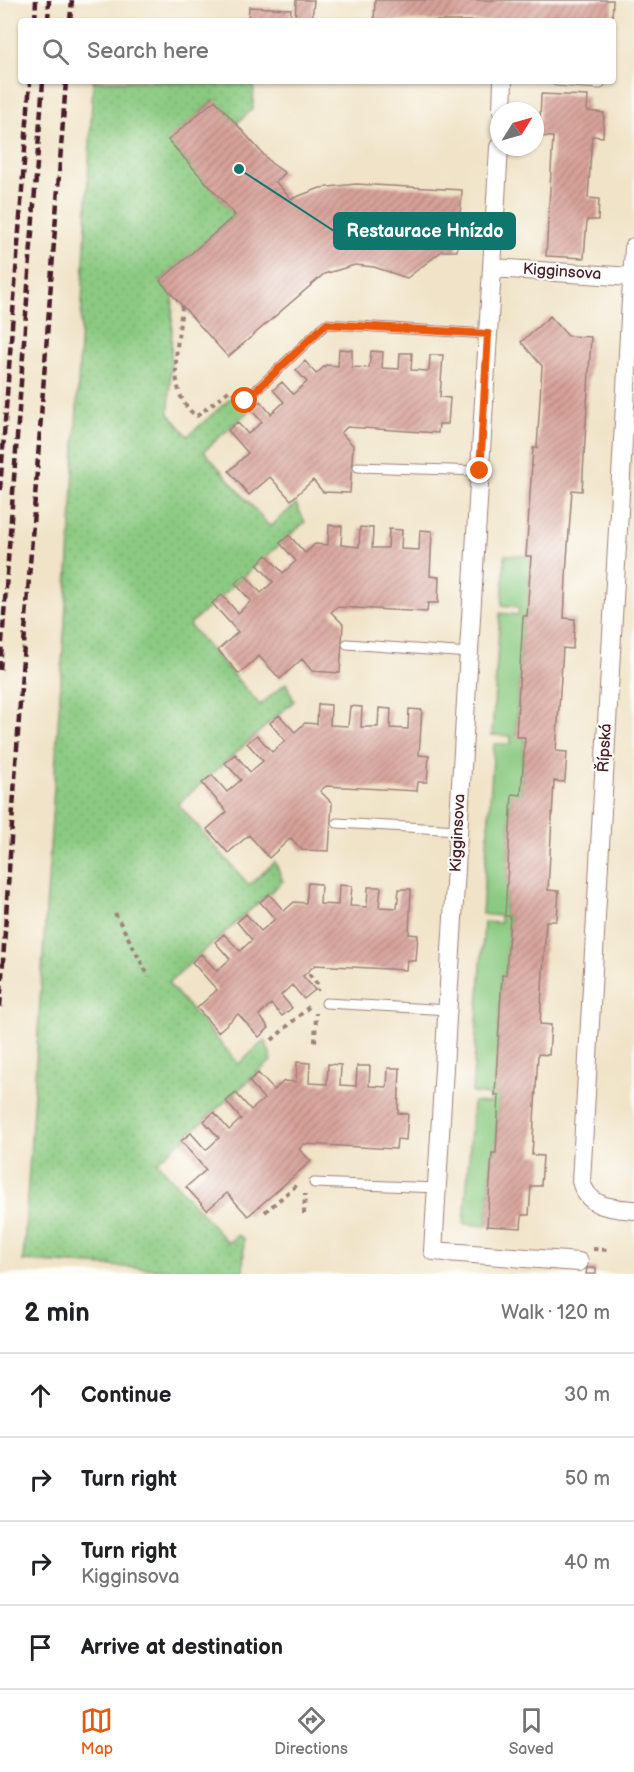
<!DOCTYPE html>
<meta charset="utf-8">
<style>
body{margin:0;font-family:"Balsamiq Sans",sans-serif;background:#f6f6f6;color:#202124}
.compass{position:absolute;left:490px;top:102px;width:54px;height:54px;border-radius:50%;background:#fff;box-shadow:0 2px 4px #0004;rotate:53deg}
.stop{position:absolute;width:18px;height:18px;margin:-14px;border:4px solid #ea580c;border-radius:50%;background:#fff}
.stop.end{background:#ea580c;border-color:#fff;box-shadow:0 2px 6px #0008}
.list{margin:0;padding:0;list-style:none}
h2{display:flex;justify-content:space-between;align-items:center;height:78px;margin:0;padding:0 24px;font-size:26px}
h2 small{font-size:20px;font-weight:400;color:#757577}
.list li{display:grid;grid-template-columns:39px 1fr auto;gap:18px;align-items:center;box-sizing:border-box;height:84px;padding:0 24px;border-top:2px solid #e0e0e0}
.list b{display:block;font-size:22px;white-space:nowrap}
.list p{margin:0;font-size:20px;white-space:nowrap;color:#757577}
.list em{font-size:20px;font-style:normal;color:#757577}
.icon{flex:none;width:33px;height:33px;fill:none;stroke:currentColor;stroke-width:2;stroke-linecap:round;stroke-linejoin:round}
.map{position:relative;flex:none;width:634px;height:1274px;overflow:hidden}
.search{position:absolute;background:#fff;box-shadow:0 2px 4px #0004;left:18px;right:18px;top:18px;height:66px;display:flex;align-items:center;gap:15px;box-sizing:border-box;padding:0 21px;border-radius:6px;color:#757577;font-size:22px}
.sheet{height:414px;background:#fff}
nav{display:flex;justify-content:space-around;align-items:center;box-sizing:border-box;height:84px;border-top:2px solid #e0e0e0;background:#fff;font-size:16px;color:#757577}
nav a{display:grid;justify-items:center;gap:3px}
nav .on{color:#ea580c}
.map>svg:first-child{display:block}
.grass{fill:url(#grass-dots);stroke:#6a7456;stroke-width:1.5}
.garden{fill:#8bca82;stroke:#6a7456;stroke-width:1.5}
.building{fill:url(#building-hatch)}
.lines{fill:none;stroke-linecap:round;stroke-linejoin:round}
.service-casing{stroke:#9d8179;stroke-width:11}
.minor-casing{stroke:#9d8179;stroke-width:20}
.path{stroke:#9d8179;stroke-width:4;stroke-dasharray:4.5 4.5;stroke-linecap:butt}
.service{stroke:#fff;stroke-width:9}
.minor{stroke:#fff;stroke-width:18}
.rail{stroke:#4a1f2b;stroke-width:4.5;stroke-dasharray:9 4.5;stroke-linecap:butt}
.route{stroke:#ea580c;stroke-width:8}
.labels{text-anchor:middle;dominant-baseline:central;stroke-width:4.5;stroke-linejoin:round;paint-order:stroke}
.street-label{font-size:16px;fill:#4a1f2b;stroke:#fdfcf7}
.leader{fill:none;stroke:#0f766e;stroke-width:2}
.callout-dot{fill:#0f766e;stroke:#fdfcf7;stroke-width:2}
.callout{fill:#0f766e;stroke:#0f766e;stroke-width:2}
.callout-label{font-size:18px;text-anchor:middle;font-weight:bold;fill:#fff}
</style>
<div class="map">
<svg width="634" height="1274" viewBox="0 0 634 1274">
<defs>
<pattern id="grass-dots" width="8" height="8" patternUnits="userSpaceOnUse" patternTransform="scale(1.5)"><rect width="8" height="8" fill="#8bca82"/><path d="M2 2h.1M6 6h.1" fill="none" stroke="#79ad70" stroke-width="1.8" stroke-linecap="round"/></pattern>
<pattern id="building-hatch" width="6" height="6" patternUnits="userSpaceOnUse" patternTransform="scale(1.5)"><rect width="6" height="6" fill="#d7a29a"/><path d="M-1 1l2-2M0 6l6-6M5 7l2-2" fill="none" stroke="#b0837e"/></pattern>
</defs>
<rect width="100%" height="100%" fill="#fdfcf7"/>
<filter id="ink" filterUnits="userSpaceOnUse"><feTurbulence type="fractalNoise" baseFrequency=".0167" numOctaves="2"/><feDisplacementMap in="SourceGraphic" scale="12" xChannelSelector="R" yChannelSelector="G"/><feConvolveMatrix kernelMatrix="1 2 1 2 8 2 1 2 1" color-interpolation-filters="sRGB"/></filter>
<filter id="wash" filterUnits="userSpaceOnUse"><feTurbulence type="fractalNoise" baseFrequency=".008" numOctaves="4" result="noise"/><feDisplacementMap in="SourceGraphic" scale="24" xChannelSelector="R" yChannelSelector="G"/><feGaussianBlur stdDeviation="1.35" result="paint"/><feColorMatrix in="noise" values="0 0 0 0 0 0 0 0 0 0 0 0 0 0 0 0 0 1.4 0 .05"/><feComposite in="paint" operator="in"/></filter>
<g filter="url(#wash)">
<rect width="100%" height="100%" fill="#f0e3c7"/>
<path class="grass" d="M93 81H254L253 109 236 124 214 100 169 140 235 215 160 281 173 295 169 414 188 436 234 395 249 411 204 451 270 527 296 504 305 522 189 625 260 705 286 683 294 701 178 804 249 885 275 862 283 881 168 983 239 1064 265 1040 272 1060 157 1162 228 1243 237 1235 244 1239 243 1274 23 1261 71 527Z"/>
<path class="garden" d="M505 555 531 556 527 616H523L516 736 525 737 521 795H512L505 915 510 916 506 975H502L495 1095H499L496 1153H492L487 1226 464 1224 473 1102 489 1103 490 1095 472 1093 484 922 500 923V916L482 914 494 744H511V736L492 735 500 613 518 615 519 607 502 605Z"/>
<g id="blocks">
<path class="building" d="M296 0H314L312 21H295Z
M375 0H613L612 21H374Z
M249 7 291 9 290 21H248Z
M541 94 588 96 587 111 604 113 603 137 592 136 588 198 599 199 598 220H587L584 258 546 256 553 137 535 136V121H540Z
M215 100 271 163 285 173 276 182 291 199 320 188 356 184 462 190 457 251H442L407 278 374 267 355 265 324 274 228 357 160 281 235 215 168 140Z
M550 316 568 336 591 337 582 491 572 490 567 559 564 618 575 619 573 646 572 649 563 648 556 751 567 752 565 780 564 782 554 781 548 890 559 891 557 919 556 921H546L540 1024 551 1025 549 1055 538 1054 532 1155 543 1156 541 1186H531L529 1215H522L521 1228 487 1226 492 1153H496L499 1095H495L502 975H506L510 916H505L512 794 521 795 525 737H516L523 616H527L531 556H526L533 448H537L542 366 521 342Z
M339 349 352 350V367L369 368 371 351 383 352 382 368 399 369 400 353H412L411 370 429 371 430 355H443L440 397 450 398 448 424H439L438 433 347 427 341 433 353 445 350 493 323 492 313 480 291 500 270 477 249 495 229 471 248 453 228 430 237 422 248 434 262 422 251 410 260 401 271 414 284 402 273 390 282 382 293 394 307 382 296 370 305 361 316 374 326 365 338 366Z
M329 525 342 526 341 545 359 547 360 527 373 528 372 548H388L389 529 402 530 401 549 419 550 420 530 432 531 430 576 439 577 438 603H428L427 612 337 607 331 612 343 624 340 673 312 671 302 659 280 679 259 656 239 674 218 650 238 632 212 603 222 595 238 613 251 601 235 583 245 575 261 593 273 582 257 564 267 555 283 573 296 561 280 543 289 535 305 553 315 544 328 545Z
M318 704 331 705 330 725 348 726 350 706 362 707 361 727H378L379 708 391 709 390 728 408 729 409 709 422 710 419 755 429 756 427 782H418L417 791 326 786 320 791 332 803 329 851 302 850 291 838 269 858 249 835 228 853 207 829 227 812 202 783 212 775 227 792 241 780 225 763 235 754 250 772 263 761 247 743 257 735 272 752 285 741 270 723 279 715 295 732 305 723 317 724Z
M308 883 321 884 320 904 338 905 339 885 352 886 350 906 367 907 368 887H381L379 907 397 908 399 889H411L409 934 418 935 416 961 407 960 406 970 315 965 303 976 315 990 304 999 292 985 281 995 292 1008 282 1016 271 1004 259 1015 269 1028 259 1037 238 1014 218 1032 197 1008 217 990 192 962 201 954 217 971 230 959 215 942 224 934 240 951 252 940 237 922 246 914 261 931 275 919 260 902 269 894 284 911 294 902 306 903Z
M297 1062 310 1063 309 1083 327 1084 328 1064 341 1065 340 1085 356 1086 357 1066H370L369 1086 387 1087 388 1068H400L398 1113 408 1114 406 1140 397 1139 396 1149 304 1144 299 1149 311 1161 248 1216 227 1193 207 1210 186 1187 206 1170 181 1141 191 1133 206 1150 219 1138 204 1121 214 1112 229 1130 241 1119 226 1101 236 1093 251 1110 264 1099 249 1081 258 1073 274 1090 284 1081 296 1082Z
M587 1268H596V1274H586Z"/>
</g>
</g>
<g filter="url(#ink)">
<use href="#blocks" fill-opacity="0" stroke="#9d8179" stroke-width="1.5"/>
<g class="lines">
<defs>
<path id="service" d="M556 81 600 84
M245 401 326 324 488 334
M358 467 480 471
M347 644 469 653
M337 823 458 830
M326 1003 449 1010
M314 1183 437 1188"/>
<path id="minor" d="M502 111 503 81
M634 247 581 1181C588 1208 611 1208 634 1210
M492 268 499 147
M579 1262 433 1251 492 268 632 277"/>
</defs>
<use href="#service" class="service-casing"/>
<use href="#minor" class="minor-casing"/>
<path class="path" d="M182 306C179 339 164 396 197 416L230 390 233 393
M115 913 149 977
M309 974 318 985 317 991
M272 1040 311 1005
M315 1042 316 1013
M265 1212 299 1183
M304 1214 305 1194
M593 1249 608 1250"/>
<use href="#service" class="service"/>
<use href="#minor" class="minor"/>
<path class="rail" d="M35 21 36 0
M48 21 49 0
M70 21 72 0
M0 490 30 81
M0 670 43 81
M0 1007 22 672 66 81"/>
</g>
</g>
<g class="lines" filter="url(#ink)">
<path class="route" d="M245 401 326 324 488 334 480 471"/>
</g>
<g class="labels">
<g class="street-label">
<text transform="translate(562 272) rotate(4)">Kigginsova</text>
<text transform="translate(605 748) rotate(-87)">Řípská</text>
<text transform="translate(458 833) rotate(-87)">Kigginsova</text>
</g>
</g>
<path class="leader" d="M239 169L334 231"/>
<circle class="callout-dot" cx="239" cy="169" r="6"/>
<rect class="callout" x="334" y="213" width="181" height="36" rx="6"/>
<g class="callout-label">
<text x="425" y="237">Restaurace Hnízdo</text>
</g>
</svg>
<svg class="compass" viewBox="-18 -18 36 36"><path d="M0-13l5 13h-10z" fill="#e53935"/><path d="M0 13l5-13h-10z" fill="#757577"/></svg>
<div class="stop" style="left:245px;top:401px"></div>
<div class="stop end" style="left:480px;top:471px"></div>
<div class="search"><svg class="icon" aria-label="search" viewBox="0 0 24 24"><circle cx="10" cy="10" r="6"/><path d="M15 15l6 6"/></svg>Search here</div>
</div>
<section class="sheet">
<h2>2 min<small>Walk · 120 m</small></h2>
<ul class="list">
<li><svg class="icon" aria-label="ahead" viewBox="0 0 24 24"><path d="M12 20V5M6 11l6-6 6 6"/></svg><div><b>Continue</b></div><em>30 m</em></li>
<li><svg class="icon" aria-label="right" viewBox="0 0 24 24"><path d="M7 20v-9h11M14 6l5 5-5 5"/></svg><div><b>Turn right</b></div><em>50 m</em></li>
<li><svg class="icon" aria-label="right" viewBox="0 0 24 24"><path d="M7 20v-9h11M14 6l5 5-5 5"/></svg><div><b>Turn right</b><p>Kigginsova</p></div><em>40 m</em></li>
<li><svg class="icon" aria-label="arrive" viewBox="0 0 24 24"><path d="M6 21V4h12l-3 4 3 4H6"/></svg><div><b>Arrive at destination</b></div></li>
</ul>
</section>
<nav>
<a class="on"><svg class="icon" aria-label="map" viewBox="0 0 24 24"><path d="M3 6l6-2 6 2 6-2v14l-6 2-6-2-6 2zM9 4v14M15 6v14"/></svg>Map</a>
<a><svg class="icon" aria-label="directions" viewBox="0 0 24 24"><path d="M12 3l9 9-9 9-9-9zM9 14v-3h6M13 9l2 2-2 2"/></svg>Directions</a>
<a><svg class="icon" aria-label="saved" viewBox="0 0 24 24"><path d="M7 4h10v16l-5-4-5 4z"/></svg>Saved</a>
</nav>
